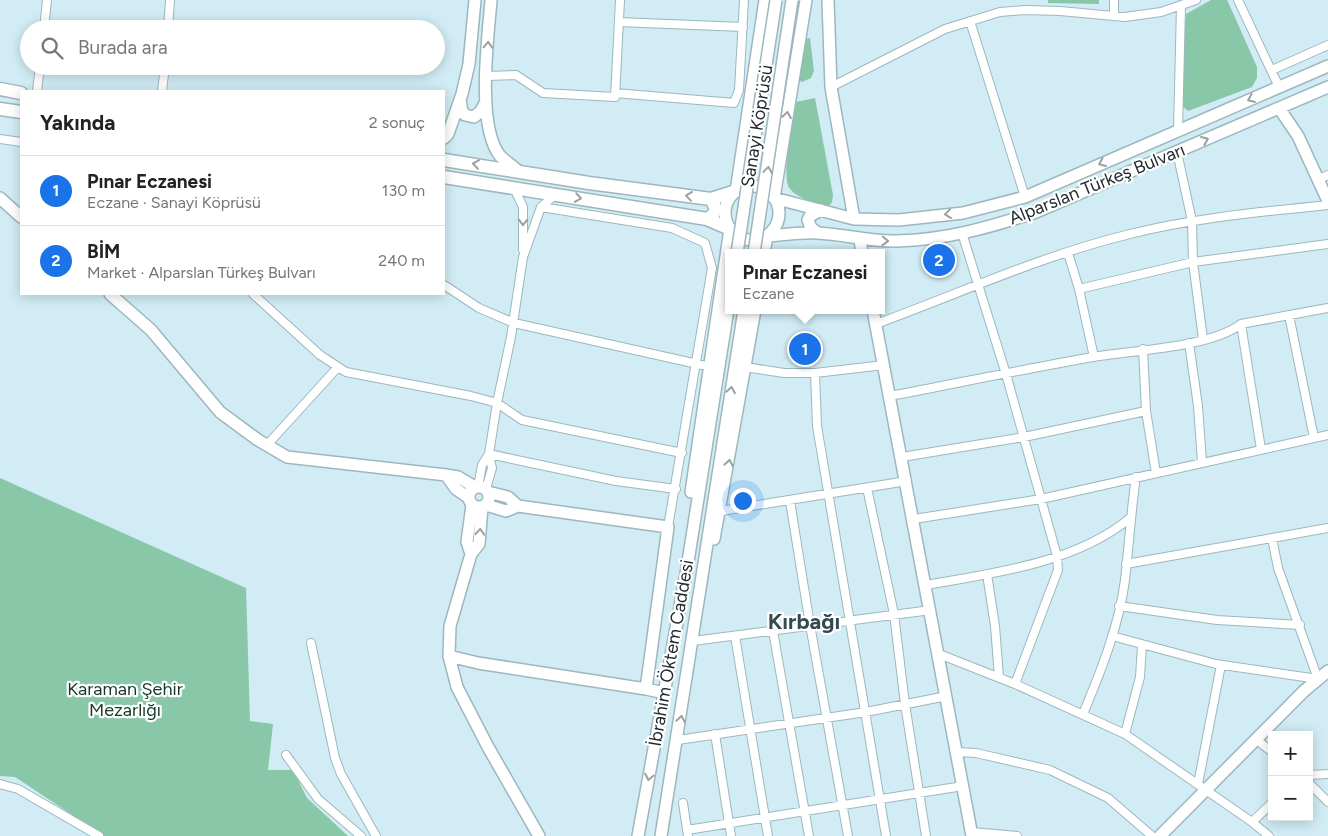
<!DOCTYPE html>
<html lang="tr">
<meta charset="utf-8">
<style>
body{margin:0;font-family:Figtree,sans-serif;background:#f6f6f6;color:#222}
.controls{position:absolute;right:15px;bottom:15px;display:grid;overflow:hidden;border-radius:0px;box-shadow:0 2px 12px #0003}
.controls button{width:45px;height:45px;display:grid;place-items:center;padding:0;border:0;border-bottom:1px solid #e0e0e0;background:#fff;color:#222;font:25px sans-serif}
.you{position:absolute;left:742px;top:500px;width:18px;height:18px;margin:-12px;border:4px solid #fff;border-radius:50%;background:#1a73e8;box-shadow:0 0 0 8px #1a73e833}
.badge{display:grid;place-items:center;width:32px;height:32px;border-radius:50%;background:#1a73e8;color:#fff;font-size:16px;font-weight:700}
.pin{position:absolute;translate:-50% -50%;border:2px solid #fff;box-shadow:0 1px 5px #0006}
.popup{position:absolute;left:725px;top:249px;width:160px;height:65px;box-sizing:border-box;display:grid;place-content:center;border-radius:0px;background:#fff;filter:drop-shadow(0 1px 4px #0005);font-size:16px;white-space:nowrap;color:#767676}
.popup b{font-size:19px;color:#222}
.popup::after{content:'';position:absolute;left:50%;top:100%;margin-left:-10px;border:10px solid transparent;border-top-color:#fff}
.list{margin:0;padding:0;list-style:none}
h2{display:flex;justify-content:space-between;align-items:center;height:65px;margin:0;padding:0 20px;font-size:21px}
h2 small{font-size:16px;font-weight:400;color:#767676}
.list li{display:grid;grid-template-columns:32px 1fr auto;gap:15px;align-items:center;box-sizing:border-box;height:70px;padding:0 20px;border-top:1px solid #e0e0e0}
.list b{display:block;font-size:19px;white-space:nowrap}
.list p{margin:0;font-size:16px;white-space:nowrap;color:#767676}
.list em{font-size:16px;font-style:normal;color:#767676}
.icon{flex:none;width:28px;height:28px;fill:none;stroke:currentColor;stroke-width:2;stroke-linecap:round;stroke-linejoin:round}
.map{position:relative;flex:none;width:1328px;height:836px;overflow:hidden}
.search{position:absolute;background:#fff;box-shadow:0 2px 12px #0003;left:20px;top:20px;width:425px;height:55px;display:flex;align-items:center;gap:12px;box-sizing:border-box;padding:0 18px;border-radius:28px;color:#767676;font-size:19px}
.panel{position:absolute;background:#fff;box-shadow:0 2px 12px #0003;left:20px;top:90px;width:425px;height:205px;border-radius:0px}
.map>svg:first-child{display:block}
.green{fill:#88c8a9}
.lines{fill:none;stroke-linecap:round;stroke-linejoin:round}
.street-casing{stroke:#9db7bf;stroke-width:10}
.secondary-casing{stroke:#9db7bf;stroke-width:14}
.primary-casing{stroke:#9db7bf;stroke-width:15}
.street{stroke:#fff;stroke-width:8}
.secondary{stroke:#fff;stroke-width:11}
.primary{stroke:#fff;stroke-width:12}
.secondary-bridge-casing{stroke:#9db7bf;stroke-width:14;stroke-linecap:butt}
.secondary-bridge{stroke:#fff;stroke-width:11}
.oneway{stroke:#9ba0a1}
.labels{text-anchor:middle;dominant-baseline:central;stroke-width:4.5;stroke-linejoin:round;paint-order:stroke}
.street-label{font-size:18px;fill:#212b2e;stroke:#fff}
.park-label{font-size:18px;fill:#153a2a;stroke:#fff}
.district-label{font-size:22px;font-weight:bold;fill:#344a51;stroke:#fff}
</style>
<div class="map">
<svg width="1328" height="836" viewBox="0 0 1328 836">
<rect width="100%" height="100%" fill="#d1ecf4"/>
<path class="green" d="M1048 0H1099V4L1048 3Z
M1211 0H1227L1229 4 1257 67V78L1252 87 1188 111 1179 103 1177 93 1186 14Z
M810 38 814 71 811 78 802 82 799 80 803 40Z
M815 98 833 195 832 202 829 206C817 203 798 199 790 189 780 177 794 120 796 102Z
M0 478 246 588 250 721 273 724 268 770H293L307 798 348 836H104L15 777 0 776Z"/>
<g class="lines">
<defs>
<path id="street" d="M1238 0 1279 87
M1114 16V0
M970 21 1025 197
M619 22 743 27
M44 29 47 0
M168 29 170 0
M1272 70 1328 45
M486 76 516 75 543 93 615 97 620 0
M831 87 945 29 1000 12 1025 10 1060 11 1125 17 1161 12 1196 0
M37 91 40 66
M162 91 165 66
M615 93 734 103 739 90 744 0
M1178 131 1181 6
M0 139 21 142
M1177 152 1192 221 1193 262 1203 339
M1319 179 1328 175
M514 188 523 207V250
M541 207 672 228 705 243 712 268 668 527
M962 233 1006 374 1057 556 1058 570 1015 684
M1068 253 1079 289 1094 357
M444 285 479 308 514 323 702 365
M1079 289 1193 262 1328 244
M253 294 320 355 346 372 471 396 497 403 522 420 682 453
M1289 315 1314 438
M876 324C958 294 1041 256 1126 235 1192 218 1260 212 1328 205
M1241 324 1261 449
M1189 343 1198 406 1202 462
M1143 349 1146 411 1156 473
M745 367 784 373H815L884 365
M815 373 817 426 886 836
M890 396C958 383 1025 369 1093 357 1134 350 1209 348 1241 324L1328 308
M267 445 338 367
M489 454 616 481 676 489
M902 457 1024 437 1146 411
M478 487 482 465 489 454
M867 488 894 614 905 704 926 836
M486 489 492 468 489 454 497 403 511 337 523 257 541 207 555 195
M790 501 810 625 848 836
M721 511 907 481
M914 519 1041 499 1328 435
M1126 564 1328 528
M987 574 995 626 999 677
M926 585C994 573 1076 563 1130 518
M1119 606 1217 620 1300 625
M773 631 809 836
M735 636 768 836
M1112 636 1216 664 1318 679 1278 568 1272 538
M693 641 931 610
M311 643 335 758 341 774 376 836
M939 654 1015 684 1125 734 1252 822 1269 836
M1083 714C1101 671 1119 626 1125 580 1129 545 1131 511 1136 477
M715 734 731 836
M1125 734 1140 677 1142 645
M678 740 866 712 947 696
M1257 740 1272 752
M957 752 976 753 1050 770 1108 798 1152 836
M286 755 318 799 361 836
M1309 775 1328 774
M1309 783 1328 802
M0 784 18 789 99 836
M1198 784 1221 665
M683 803 688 836
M1252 822 1272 803
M687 830 963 786
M972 832 1017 836"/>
<path id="secondary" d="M491 0C488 38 476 125 500 156 505 161 513 166 518 171
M806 0 774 198 854 219 899 220 963 213 1025 197 1328 66
M828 0 831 87 854 219
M460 100 462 111 465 115 474 117 481 111 486 101
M1279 108 1298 136 1328 201
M444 138 448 134 462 94 469 64 475 0
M725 213a27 27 0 1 1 54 0a27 27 0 1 1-54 0Z
M736 191 765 0
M0 198 21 217
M818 233 811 228 808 220 810 216 821 210
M860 240 862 253
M764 253 767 236C784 235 801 232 817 233 844 234 870 242 897 241 945 240 991 227 1036 212L1328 87
M110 294 151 330 220 412 258 440 287 457 446 475 458 477 475 487
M873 310 972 836
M446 475 456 489 469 498
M469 497a10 10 0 1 1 20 0a10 10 0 1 1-20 0Z
M488 492 508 497 518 506
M691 492 730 229
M486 505 506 511 518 506 668 527 646 689 665 693
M482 507 479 544 471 554 450 626 449 656 457 687 488 747 539 836
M714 539 755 310
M471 554 467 542 472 505
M449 656 478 663 646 689
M638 836 687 568 729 303
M661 836 744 310
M1160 836 1304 691 1328 671"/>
<path id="primary" d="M0 89 21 93
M0 109 21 112
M444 160 589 183 711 199 736 191
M444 177 707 219 730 229
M707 219 713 215 716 209 711 199"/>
</defs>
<use href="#street" class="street-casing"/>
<use href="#secondary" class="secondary-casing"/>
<use href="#primary" class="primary-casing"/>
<use href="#street" class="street"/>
<use href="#secondary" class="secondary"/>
<use href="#primary" class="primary"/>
<defs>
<path id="secondary-bridge" d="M737 253 776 0
M754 253 792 0"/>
</defs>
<use href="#secondary-bridge" class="secondary-bridge-casing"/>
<use href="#secondary-bridge" class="secondary-bridge"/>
</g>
<defs><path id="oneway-chevron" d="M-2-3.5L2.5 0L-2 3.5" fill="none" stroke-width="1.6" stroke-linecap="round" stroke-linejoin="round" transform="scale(1.25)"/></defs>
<g class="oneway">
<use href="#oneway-chevron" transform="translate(488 45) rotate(-88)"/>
<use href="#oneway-chevron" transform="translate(1251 99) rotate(157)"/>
<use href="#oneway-chevron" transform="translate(787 115) rotate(-81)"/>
<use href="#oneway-chevron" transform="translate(1205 140) rotate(-23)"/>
<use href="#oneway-chevron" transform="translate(1102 163) rotate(157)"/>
<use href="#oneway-chevron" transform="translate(476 164) rotate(-172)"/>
<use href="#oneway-chevron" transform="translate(768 170) rotate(-82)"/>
<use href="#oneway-chevron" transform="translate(689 196) rotate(-173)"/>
<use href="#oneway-chevron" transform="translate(578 198) rotate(9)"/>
<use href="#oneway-chevron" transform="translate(948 214) rotate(173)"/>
<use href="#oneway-chevron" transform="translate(523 222) rotate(91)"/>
<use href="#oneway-chevron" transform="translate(885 241) rotate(2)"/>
<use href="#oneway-chevron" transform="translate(731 390) rotate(-81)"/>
<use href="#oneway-chevron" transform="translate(729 463) rotate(-80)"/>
<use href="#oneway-chevron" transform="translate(480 532) rotate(-86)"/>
<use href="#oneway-chevron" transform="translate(681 719) rotate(-81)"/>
<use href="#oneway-chevron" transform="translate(649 777) rotate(101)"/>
</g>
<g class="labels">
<g class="street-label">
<text transform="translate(757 126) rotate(-81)">Sanayi Köprüsü</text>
<text transform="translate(1097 184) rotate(-22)">Alparslan Türkeş Bulvarı</text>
<text transform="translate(671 653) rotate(-80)">İbrahim Öktem Caddesi</text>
</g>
<g class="park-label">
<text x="125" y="689">Karaman Şehir<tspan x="125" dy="21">Mezarlığı</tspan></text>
</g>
<g class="district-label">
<text x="804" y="621">Kırbağı</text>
</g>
</g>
</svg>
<div class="controls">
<button>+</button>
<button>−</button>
</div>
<div class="you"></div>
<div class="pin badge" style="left:805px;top:349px">1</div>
<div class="popup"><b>Pınar Eczanesi</b>Eczane</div>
<div class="pin badge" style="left:939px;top:260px">2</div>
<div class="search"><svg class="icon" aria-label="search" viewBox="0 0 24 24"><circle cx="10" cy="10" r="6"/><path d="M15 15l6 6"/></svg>Burada ara</div>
<section class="panel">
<h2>Yakında<small>2 sonuç</small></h2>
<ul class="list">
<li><span class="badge">1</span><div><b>Pınar Eczanesi</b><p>Eczane · Sanayi Köprüsü</p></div><em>130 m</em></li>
<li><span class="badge">2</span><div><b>BİM</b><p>Market · Alparslan Türkeş Bulvarı</p></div><em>240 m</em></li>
</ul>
</section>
</div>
